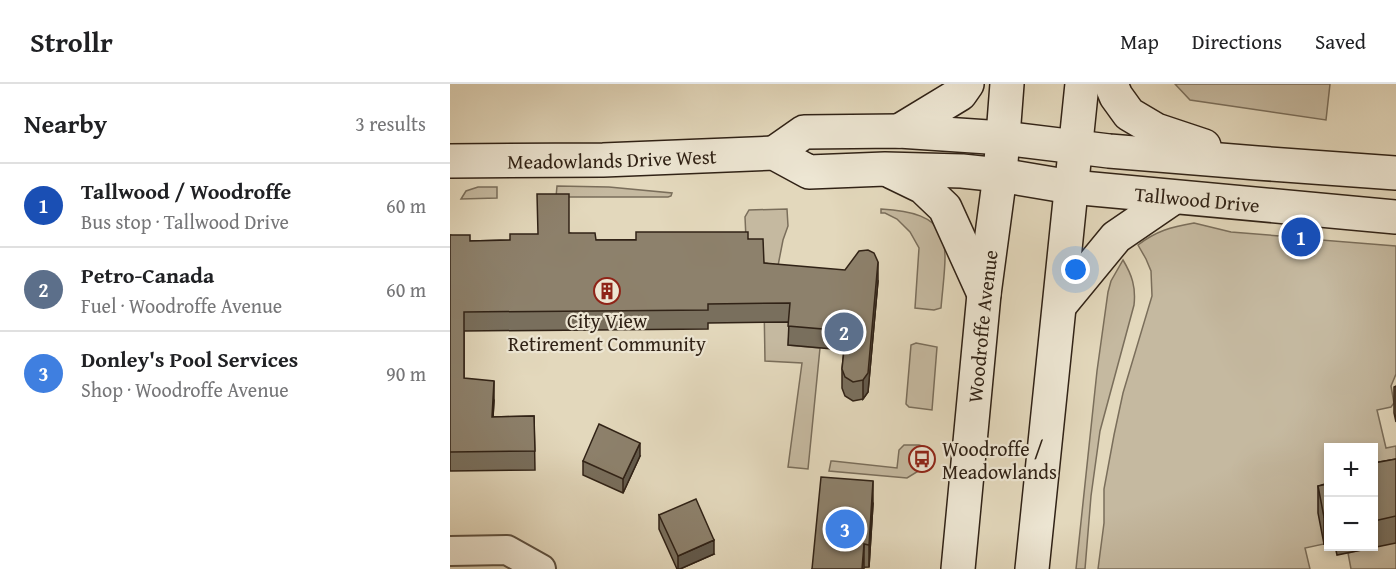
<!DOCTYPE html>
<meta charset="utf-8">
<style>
body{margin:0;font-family:"Gentium Book Plus",serif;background:#f2f2f2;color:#202124}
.controls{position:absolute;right:18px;bottom:18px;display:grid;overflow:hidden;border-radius:0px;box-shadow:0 3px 9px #0003}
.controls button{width:54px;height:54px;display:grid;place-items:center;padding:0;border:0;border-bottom:2px solid #e0e0e0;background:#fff;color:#202124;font:30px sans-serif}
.you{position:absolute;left:626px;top:186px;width:21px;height:21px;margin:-15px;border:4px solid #fff;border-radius:50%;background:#1a73e8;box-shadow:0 0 0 9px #1a73e833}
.badge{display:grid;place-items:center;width:39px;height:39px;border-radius:50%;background:#1a73e8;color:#fff;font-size:20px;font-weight:700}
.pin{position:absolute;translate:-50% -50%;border:3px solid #fff;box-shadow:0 2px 6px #0006}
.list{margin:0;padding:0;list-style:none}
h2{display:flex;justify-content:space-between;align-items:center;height:78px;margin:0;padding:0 24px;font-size:26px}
h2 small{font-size:20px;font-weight:400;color:#757577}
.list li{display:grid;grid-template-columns:39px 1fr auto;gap:18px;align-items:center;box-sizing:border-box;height:84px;padding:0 24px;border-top:2px solid #e0e0e0}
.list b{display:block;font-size:22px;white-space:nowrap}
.list p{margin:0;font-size:20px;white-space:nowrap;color:#757577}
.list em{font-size:20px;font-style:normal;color:#757577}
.map{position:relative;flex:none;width:946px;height:485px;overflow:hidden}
header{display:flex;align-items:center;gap:36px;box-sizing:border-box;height:84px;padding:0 30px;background:#fff;border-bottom:2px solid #e0e0e0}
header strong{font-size:28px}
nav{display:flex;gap:33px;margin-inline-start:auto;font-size:21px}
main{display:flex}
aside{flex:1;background:#fff}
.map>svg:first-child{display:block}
.grass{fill:#c5b9a0;stroke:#7a6e5b;stroke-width:1.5}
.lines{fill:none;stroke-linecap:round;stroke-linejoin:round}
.street-casing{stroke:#5d5040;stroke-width:32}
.secondary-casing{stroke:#302216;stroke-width:36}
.street{stroke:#ede6d3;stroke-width:28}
.secondary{stroke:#ede6d3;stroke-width:33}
.wall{fill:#796f5d;stroke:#302216;stroke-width:1.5}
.shaded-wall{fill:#635a4c;stroke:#302216;stroke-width:1.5}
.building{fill:#8d816c;stroke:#302216;stroke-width:1.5}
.labels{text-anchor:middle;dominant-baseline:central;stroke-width:4.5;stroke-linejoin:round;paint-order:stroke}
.street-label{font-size:20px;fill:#302216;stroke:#ede6d3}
.poi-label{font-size:20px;fill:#302216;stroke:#ede6d3}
</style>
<header>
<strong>Strollr</strong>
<nav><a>Map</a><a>Directions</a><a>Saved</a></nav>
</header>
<main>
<aside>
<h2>Nearby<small>3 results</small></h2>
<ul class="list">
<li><span class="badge" style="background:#1a4fb4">1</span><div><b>Tallwood / Woodroffe</b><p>Bus stop · Tallwood Drive</p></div><em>60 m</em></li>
<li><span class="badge" style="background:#5c6f8a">2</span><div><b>Petro-Canada</b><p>Fuel · Woodroffe Avenue</p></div><em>60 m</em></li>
<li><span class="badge" style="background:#3f7fe0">3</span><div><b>Donley's Pool Services</b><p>Shop · Woodroffe Avenue</p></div><em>90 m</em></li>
</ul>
</aside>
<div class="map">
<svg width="946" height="485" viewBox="0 0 946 485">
<rect width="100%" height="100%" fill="#e3d8bc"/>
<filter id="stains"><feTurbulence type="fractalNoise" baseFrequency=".00333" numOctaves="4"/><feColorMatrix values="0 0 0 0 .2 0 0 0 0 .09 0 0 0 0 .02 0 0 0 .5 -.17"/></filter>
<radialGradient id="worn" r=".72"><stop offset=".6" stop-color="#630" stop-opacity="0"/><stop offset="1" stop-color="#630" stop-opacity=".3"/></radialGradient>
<path class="grass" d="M725 0H880L876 36 740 16Z
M107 102 159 103 222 109 221 112 218 113H106Z
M28 103H47V114L11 115 16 107Z
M337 125 338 142 333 156 326 192 344 196 338 261 370 264 358 385 338 383 352 279 315 277 313 159 296 155 295 133 299 126Z
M431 125C509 129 496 163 491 224L484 226 465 224 469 164 460 148 447 135 435 129H431Z
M744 139 781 148 842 153 844 158 857 159 859 155 946 162V290L941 302 944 319 941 323 927 326 936 364 946 362V402L924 406V364H878V411L874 460 855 464 860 485H648L654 439V405L664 351 673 309 702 212 701 187 696 175 688 161C706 147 721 143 744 139Z
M673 176C682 191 686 203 684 221L650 347 641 412 635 485H626L647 287 658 208 661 197Z
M466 259 487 263 482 326 459 323 456 320 461 261Z
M454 361H469L479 364 480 366 479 372H471L470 386 457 394 379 387 381 377H383L447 384 449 366Z
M946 457V485H901L898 469Z"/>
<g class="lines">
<defs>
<path id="street" d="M0 467 57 466 91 485"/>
<g id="secondary">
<path d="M661 0 666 12 679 30 706 46 754 62"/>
<path d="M449 47 510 10 517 0"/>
<path d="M324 69 354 48 449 47 553 54 659 67 807 79 946 89"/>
<path id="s1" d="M0 77 153 76 324 69 359 88 435 85 512 87 550 91 621 103 946 133"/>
<path d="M442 88 473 103 495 124 534 210"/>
<path d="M610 221 666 153 723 114"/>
<path id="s2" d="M508 485 534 210 550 91 557 0"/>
<path d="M582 485 632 0"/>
</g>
</defs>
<use href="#street" class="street-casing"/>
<use href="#secondary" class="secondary-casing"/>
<use href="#street" class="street"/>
<use href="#secondary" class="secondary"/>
</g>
<path class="wall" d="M119 149 146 156 298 155 314 179 428 197 418 308 413 315 403 317 395 312 392 304V285L394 266 338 261 339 238 258 239V245L14 247V294L44 316 43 333 84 332 85 386 0 387V151L20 157 60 156Z
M946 302V338L944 329V303Z
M190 372 173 409 133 391V377Z
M946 375V459L887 471 885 462H924V379Z
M875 385H879V459L874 460 868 429V402L875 400Z
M423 420 419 483 362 485Z
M209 431 264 470 230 485H227L209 445Z"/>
<path class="shaded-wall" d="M428 178V197L418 308 413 315V296Z
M44 297V316L42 352V333Z
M190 359V372L173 409V395Z
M423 397V420L419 483V461Z
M879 432V459L874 460V433Z
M264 456V470L230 485H228V472Z
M414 460V485H412Z"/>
<path class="building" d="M87 110H119V149H145L146 156H186V148H298V155H313L314 179 395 186 409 167 418 166 424 169 428 178 418 289 413 296 403 298 395 293 392 285 396 247 338 242 340 219 258 220V226L14 228V294L44 297 42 333 84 332 85 367 0 368V151H20V157L60 156V150H88Z
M149 340 190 359 173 395 133 377Z
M946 375V432L924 437V379Z
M875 385H879V432L874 433 868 402 878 400Z
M371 393 423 397 419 461 414 460 412 485H362Z
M246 415 264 456 228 472 209 431Z"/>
<defs>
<symbol id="building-ring" viewBox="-11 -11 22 22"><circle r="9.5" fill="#ede6d3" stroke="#8f2418" stroke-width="1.5"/><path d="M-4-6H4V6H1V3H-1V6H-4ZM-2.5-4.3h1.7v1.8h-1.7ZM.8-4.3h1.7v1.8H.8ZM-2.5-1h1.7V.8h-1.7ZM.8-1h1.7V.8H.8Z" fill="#8f2418"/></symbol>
<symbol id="bus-ring" viewBox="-11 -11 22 22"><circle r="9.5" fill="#ede6d3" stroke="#8f2418" stroke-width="1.5"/><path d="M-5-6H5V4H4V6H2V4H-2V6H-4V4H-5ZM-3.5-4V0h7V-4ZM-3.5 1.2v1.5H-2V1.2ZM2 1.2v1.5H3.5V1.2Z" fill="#8f2418"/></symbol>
</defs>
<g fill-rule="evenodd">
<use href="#building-ring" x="142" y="192" width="30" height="30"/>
<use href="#bus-ring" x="457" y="360" width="30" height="30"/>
</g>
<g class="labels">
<g class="street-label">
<text stroke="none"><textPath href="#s1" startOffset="162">Meadowlands Drive West</textPath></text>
<text stroke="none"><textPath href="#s1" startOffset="754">Tallwood Drive</textPath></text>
<text stroke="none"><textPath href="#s2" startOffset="244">Woodroffe Avenue</textPath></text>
</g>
<g class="poi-label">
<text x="157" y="236">City View<tspan x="157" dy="23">Retirement Community</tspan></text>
<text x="492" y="364" text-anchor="start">Woodroffe /<tspan x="492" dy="23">Meadowlands</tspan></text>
</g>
</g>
<rect width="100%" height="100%" filter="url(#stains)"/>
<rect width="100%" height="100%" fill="url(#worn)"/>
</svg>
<div class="controls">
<button>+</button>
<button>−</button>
</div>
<div class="you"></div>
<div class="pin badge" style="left:851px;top:153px;background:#1a4fb4">1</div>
<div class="pin badge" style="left:394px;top:248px;background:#5c6f8a">2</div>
<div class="pin badge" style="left:395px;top:445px;background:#3f7fe0">3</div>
</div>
</main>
